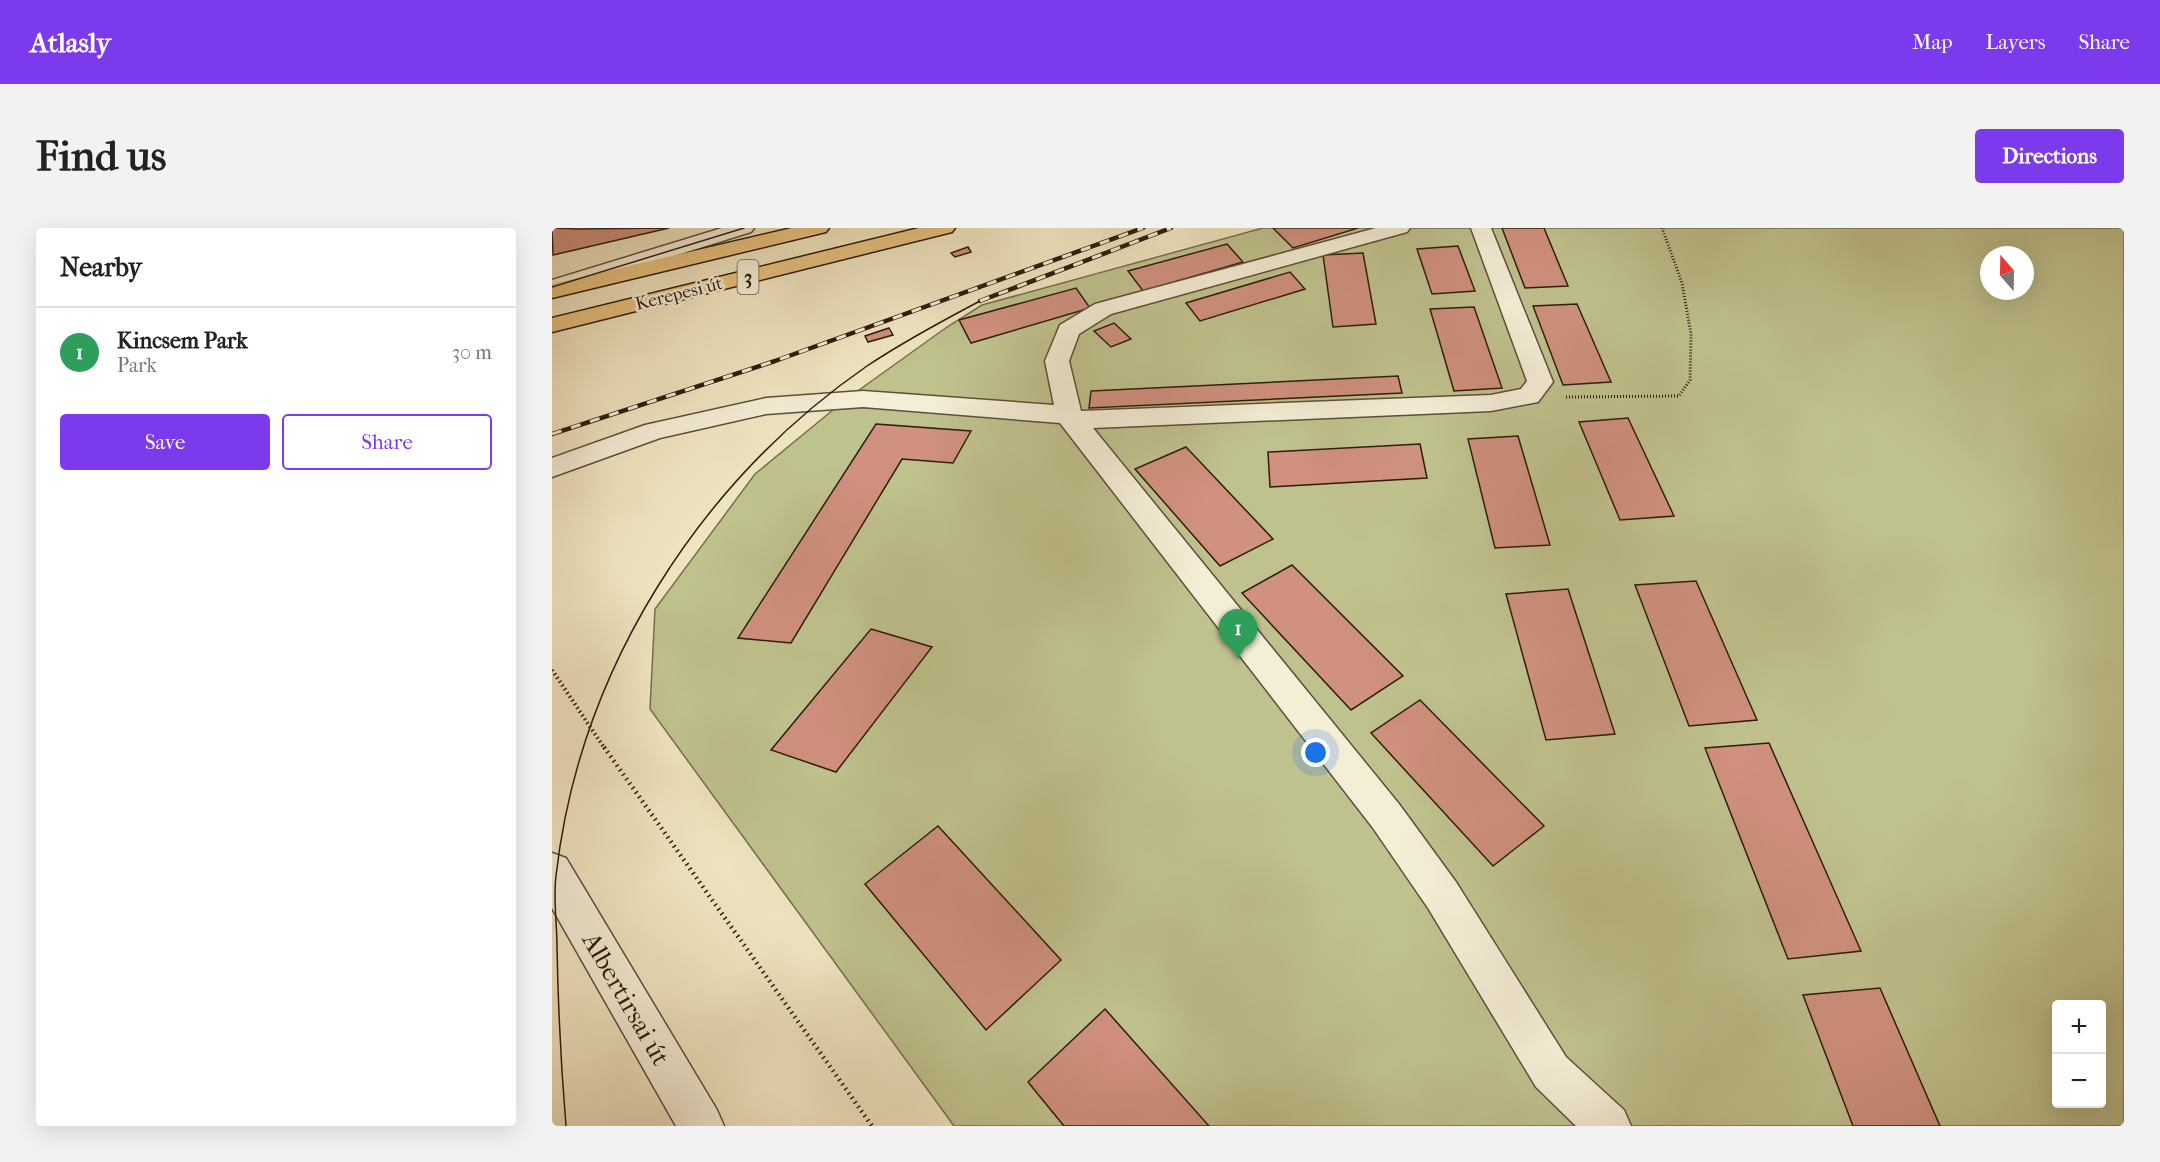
<!DOCTYPE html>
<meta charset="utf-8">
<style>
body{margin:0;font-family:"IM FELL French Canon",serif;background:#f2f2f2;color:#222}
.controls{position:absolute;right:18px;bottom:18px;display:grid;overflow:hidden;border-radius:6px;box-shadow:0 6px 24px #0002}
.controls button{width:54px;height:54px;display:grid;place-items:center;padding:0;border:0;border-bottom:2px solid #e0e0e0;background:#fff;color:#222;font:30px sans-serif}
.compass{position:absolute;left:1428px;top:18px;width:54px;height:54px;border-radius:50%;background:#fff;box-shadow:0 6px 24px #0002;rotate:340deg}
.you{position:absolute;left:764px;top:525px;width:21px;height:21px;margin:-15px;border:4px solid #fff;border-radius:50%;background:#1a73e8;box-shadow:0 0 0 9px #1a73e833}
.badge{display:grid;place-items:center;width:39px;height:39px;border-radius:50%;background:#7c3aed;color:#fff;font-size:20px;font-weight:700}
.pin{position:absolute;translate:-50% -50px;filter:drop-shadow(0 2px 3px #0008)}
.pin::after{content:'';position:absolute;top:32px;width:21px;height:18px;background:inherit;clip-path:polygon(0 0,100% 0,50% 100%)}
.list{margin:0;padding:0;list-style:none}
h2{display:flex;justify-content:space-between;align-items:center;height:78px;margin:0;padding:0 24px;font-size:26px}
h2 small{font-size:20px;font-weight:400;color:#767676}
.list li{display:grid;grid-template-columns:39px 1fr auto;gap:18px;align-items:center;box-sizing:border-box;height:90px;padding:0 24px;border-top:2px solid #e0e0e0}
.list b{display:block;font-size:22px;white-space:nowrap}
.list p{margin:0;font-size:20px;white-space:nowrap;color:#767676}
.list em{font-size:20px;font-style:normal;color:#767676}
.actions{display:flex;gap:12px;padding:18px 24px}
.actions a{flex:1;padding:14px 0;border:2px solid #7c3aed;border-radius:6px;text-align:center;font-size:21px;color:#7c3aed}
.actions .main{background:#7c3aed;color:#fff}
.map{position:relative;flex:none;width:1572px;height:898px;overflow:hidden;border-radius:6px}
header{display:flex;align-items:center;gap:36px;box-sizing:border-box;height:84px;padding:0 30px;background:#7c3aed;color:#fff}
header strong{font-size:28px}
nav{display:flex;gap:33px;margin-inline-start:auto;font-size:21px}
.intro{display:flex;align-items:center;justify-content:space-between;box-sizing:border-box;height:144px;padding:0 36px}
h1{margin:0;font-size:42px}
.button{padding:15px 27px;border-radius:6px;background:#7c3aed;color:#fff;font-size:21px;font-weight:700}
main{display:flex;gap:36px;padding:0 36px}
aside{flex:1;background:#fff;border-radius:6px;box-shadow:0 6px 24px #0002}
.map>svg:first-child{display:block}
.green{fill:#c0c28e;stroke:#76704d;stroke-width:1.5;fill-rule:evenodd}
.building{fill:#d0917e;stroke:#2c1d0c;stroke-width:1.5}
.lines{fill:none;stroke-linecap:round;stroke-linejoin:round}
.minor-casing{stroke:#5d4f39;stroke-width:3}
.major-casing{stroke:#2c1d0c;stroke-width:3}
.path-far2{stroke:#2c1d0c;stroke-width:3;stroke-dasharray:1 2;stroke-linecap:butt}
.path-far1{stroke:#2c1d0c;stroke-width:4;stroke-dasharray:1.5 3;stroke-linecap:butt}
.path{stroke:#2c1d0c;stroke-width:4.5;stroke-dasharray:1.5 4;stroke-linecap:butt}
.minor{fill:#f5eed7;fill-rule:evenodd}
.major{fill:#e8c280;fill-rule:evenodd}
.tram{stroke:#2c1d0c;stroke-width:1.5}
.rail-casing{stroke:#2c1d0c;stroke-width:4.5}
.rail{stroke:#f5eed7;stroke-width:3;stroke-dasharray:10;stroke-linecap:butt}
.labels{text-anchor:middle;dominant-baseline:central;stroke-width:5;stroke-linejoin:round;paint-order:stroke}
.far-street-label{font-size:18px;fill:#2c1d0c;stroke:#f5eed7}
.shield{fill:#f5eed7;stroke:#685c49;stroke-width:1.5}
.shield-label{font-size:20px;font-weight:bold;fill:#2c1d0c}
.near-street-label{font-size:26px;fill:#2c1d0c;stroke:#f5eed7}
</style>
<header>
<strong>Atlasly</strong>
<nav><a>Map</a><a>Layers</a><a>Share</a></nav>
</header>
<div class="intro"><h1>Find us</h1><a class="button">Directions</a></div>
<main>
<aside>
<h2>Nearby<small></small></h2>
<ul class="list">
<li><span class="badge" style="background:#2e9e5b">1</span><div><b>Kincsem Park</b><p>Park</p></div><em>30 m</em></li>
</ul>
<div class="actions"><a class="main">Save</a><a>Share</a></div>
</aside>
<div class="map">
<svg width="1572" height="898" viewBox="0 0 1572 898">
<rect width="100%" height="100%" fill="#f0e5c1"/>
<filter id="stains"><feTurbulence type="fractalNoise" baseFrequency=".00333" numOctaves="4"/><feColorMatrix values="0 0 0 0 .2 0 0 0 0 .09 0 0 0 0 .02 0 0 0 .5 -.17"/></filter>
<radialGradient id="worn" r=".72"><stop offset=".6" stop-color="#630" stop-opacity="0"/><stop offset="1" stop-color="#630" stop-opacity=".3"/></radialGradient>
<path class="green" d="M711 0H1572V898H402L98 481 103 381 203 246 293 172 395 99 430 77ZM1437 27H1473V63H1437ZM1504 776H1550V876H1504Z"/>
<path class="building" d="M0 0 25 1 117 0 1 27Z
M721 0H806L741 20Z
M950 0H992L1016 58 973 60Z
M675 16 691 34 591 63 576 43Z
M906 18 923 63 880 66 865 21Z
M416 19 419 24 403 29 399 25Z
M811 25 824 96 781 99 771 27Z
M738 44 753 61 648 93 634 75Z
M524 60 538 80 419 115 407 92Z
M1025 76 1059 154 1011 157 981 78Z
M922 79 950 160 902 163 878 81Z
M562 95 579 111 559 119 542 103Z
M337 100 341 107 316 114 313 108Z
M846 148 850 165 537 180 539 163Z
M1076 190 1122 288 1068 292 1027 194Z
M324 196 419 203 401 235 350 231 239 415 186 410Z
M966 208 998 317 943 320 916 211Z
M868 216 875 250 718 259 716 224Z
M634 219 721 311 668 338 583 241Z
M740 337 851 448 799 482 690 365Z
M1144 353 1205 492 1137 498 1083 357Z
M1016 361 1063 506 994 512 954 366Z
M319 401 380 419 284 544 219 522Z
M868 472 992 598 941 638 819 505Z
M1217 515 1309 723 1236 731 1153 520Z
M386 598 509 732 434 802 313 656Z
M1328 760 1388 898H1301L1251 767Z
M553 781 657 898H512L476 854Z"/>
<g class="lines">
<defs>
<path id="minor" d="M170 0H202L199 4 0 66V52Z
M824 0H858L855 4 559 86 527 106 517 133 529 183 939 167 969 161 975 153 919 0H939L1001 154 986 174 939 183 541 200 847 576 904 654 1014 829 1072 882 1079 898H1024L984 859 876 680 821 600 508 195 311 179 214 186 108 210 0 249V230L93 197 214 170 311 163 502 177 493 133 508 97 543 76Z
M0 625 14 630 165 882 172 898H124L0 680Z"/>
<path id="major" d="M240 0H277L274 4 0 70V56Z
M367 0H403L400 4 0 104V90Z"/>
</defs>
<use href="#minor" class="minor-casing"/>
<use href="#major" class="major-casing"/>
<path class="path-far2" d="M1014 169 1127 168 1138 152 1139 106 1130 55 1110 0"/>
<path class="path-far1" d="M0 442 53 521"/>
<path class="path" d="M52 519 320 898"/>
<use href="#minor" class="minor"/>
<use href="#major" class="major"/>
<path class="tram" d="M0 59 192 0
M14 898C9 838 6 778 5 718 5 695 1 671 4 648 27 443 146 255 315 138 351 114 390 93 428 73"/>
<defs>
<path id="rail" d="M428 73 619 0
M0 206 223 133 591 0"/>
</defs>
<use href="#rail" class="rail-casing"/>
<use href="#rail" class="rail"/>
</g>
<g class="labels">
<g class="far-street-label">
<text transform="translate(127 66) rotate(-14)">Kerepesi út</text>
</g>
<rect class="shield" x="185.5" y="32" width="21" height="34" rx="4.5"/>
<g class="shield-label">
<text x="196" y="49">3</text>
</g>
<g class="near-street-label">
<text transform="translate(74 771) rotate(60)">Albertirsai út</text>
</g>
</g>
<rect width="100%" height="100%" filter="url(#stains)"/>
<rect width="100%" height="100%" fill="url(#worn)"/>
</svg>
<div class="controls">
<button>+</button>
<button>−</button>
</div>
<svg class="compass" viewBox="-18 -18 36 36"><path d="M0-13l5 13h-10z" fill="#e53935"/><path d="M0 13l5-13h-10z" fill="#767676"/></svg>
<div class="you"></div>
<div class="pin badge" style="left:686px;top:431px;background:#2e9e5b">1</div>
</div>
</main>
